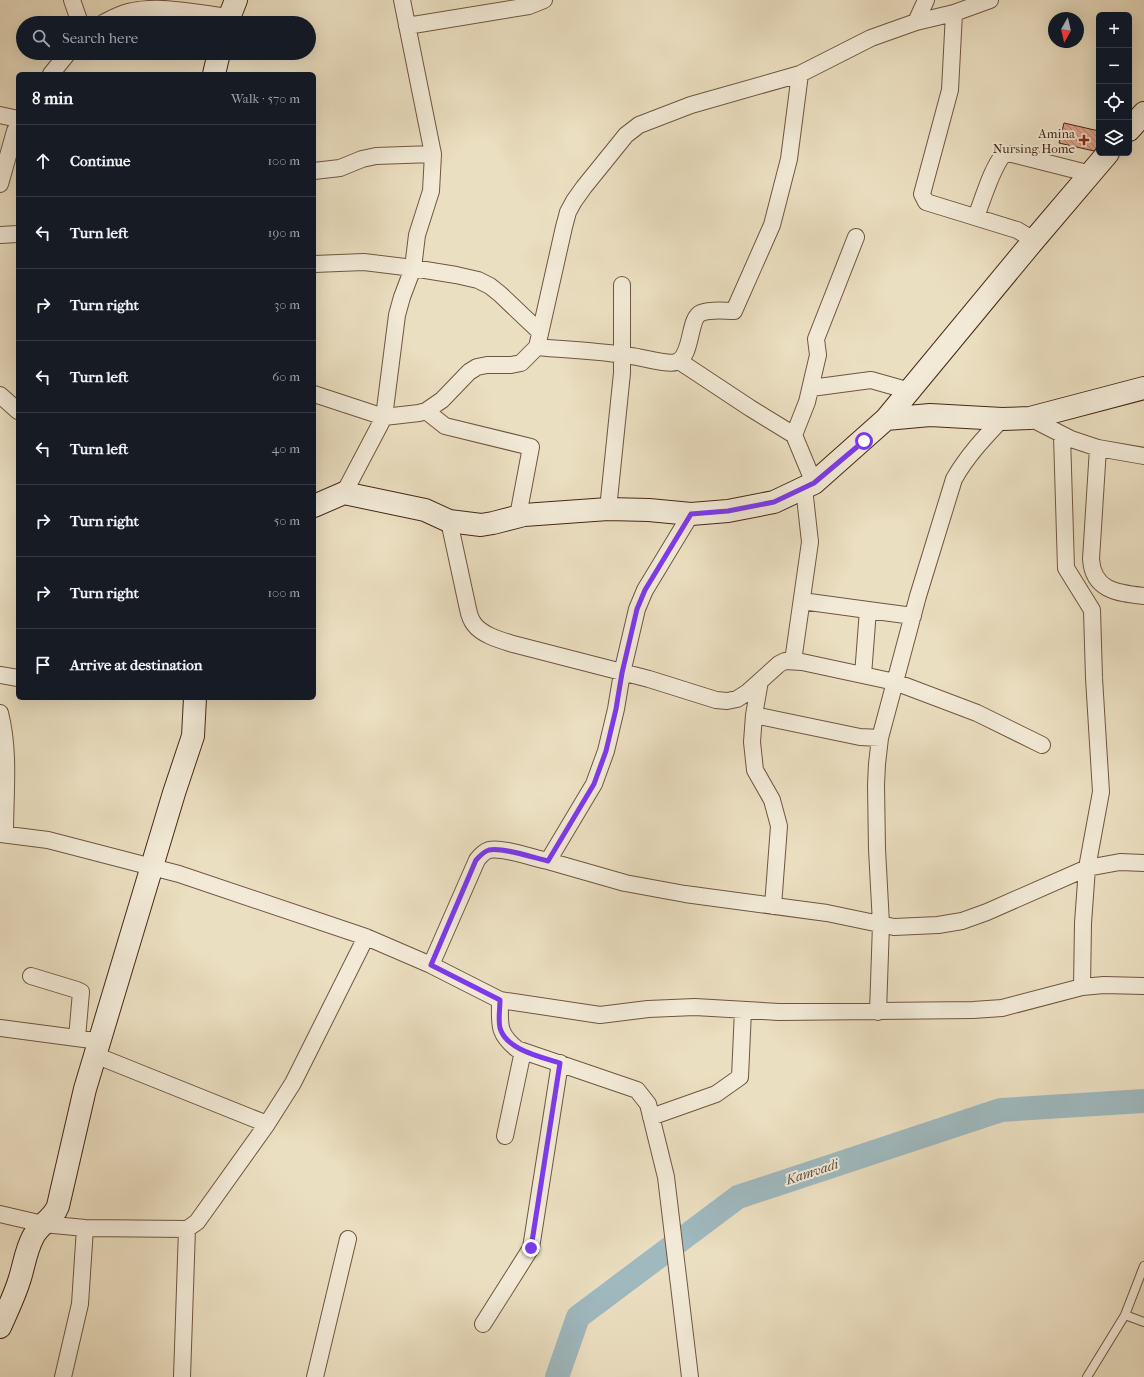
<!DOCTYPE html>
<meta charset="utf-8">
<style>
body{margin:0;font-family:"IM FELL French Canon",serif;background:#20242c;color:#f1f3f6}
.controls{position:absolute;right:12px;top:12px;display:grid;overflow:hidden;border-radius:6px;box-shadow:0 4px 16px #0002}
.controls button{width:36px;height:36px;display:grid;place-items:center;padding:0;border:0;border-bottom:1px solid #363941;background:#171b24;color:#f1f3f6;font:20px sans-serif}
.compass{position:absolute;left:1048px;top:12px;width:36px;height:36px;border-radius:50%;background:#171b24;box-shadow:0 4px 16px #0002;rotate:188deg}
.stop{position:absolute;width:12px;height:12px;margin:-9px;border:3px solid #7c3aed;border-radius:50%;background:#fff}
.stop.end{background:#7c3aed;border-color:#fff;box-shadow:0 1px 4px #0008}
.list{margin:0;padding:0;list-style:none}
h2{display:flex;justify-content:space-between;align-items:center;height:52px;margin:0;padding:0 16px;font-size:17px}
h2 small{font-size:13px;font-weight:400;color:#9ea1a6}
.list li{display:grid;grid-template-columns:26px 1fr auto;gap:12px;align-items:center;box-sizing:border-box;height:72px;padding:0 16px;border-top:1px solid #363941}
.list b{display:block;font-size:15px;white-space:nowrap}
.list em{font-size:13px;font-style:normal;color:#9ea1a6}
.icon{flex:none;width:22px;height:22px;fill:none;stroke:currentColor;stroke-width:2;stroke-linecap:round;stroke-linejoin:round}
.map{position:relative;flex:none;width:1144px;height:1377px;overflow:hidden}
.search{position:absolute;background:#171b24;box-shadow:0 4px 16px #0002;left:16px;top:16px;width:300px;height:44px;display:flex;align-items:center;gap:10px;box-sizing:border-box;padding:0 14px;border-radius:22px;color:#9ea1a6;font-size:15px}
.panel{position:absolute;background:#171b24;box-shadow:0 4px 16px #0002;left:16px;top:72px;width:300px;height:628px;border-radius:6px}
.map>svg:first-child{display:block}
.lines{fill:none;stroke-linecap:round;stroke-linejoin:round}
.river{stroke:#9fb9bf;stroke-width:24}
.building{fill:url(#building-back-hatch);stroke:#472717}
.lane-casing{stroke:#705542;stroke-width:10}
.street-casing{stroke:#705542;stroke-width:18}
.secondary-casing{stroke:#472717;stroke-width:24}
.lane{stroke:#f2ead7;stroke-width:8}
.street{stroke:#f2ead7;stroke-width:16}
.secondary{stroke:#f2ead7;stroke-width:22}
.route{stroke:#7c3aed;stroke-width:5}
.poi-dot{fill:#8f2418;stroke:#f2ead7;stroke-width:1.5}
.labels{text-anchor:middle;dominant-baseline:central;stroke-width:4;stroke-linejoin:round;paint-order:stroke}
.poi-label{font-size:13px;fill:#472717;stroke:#f2ead7;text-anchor:end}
.water-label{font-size:14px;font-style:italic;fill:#5d4c41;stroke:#f2ead7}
</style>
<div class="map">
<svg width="1144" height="1377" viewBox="0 0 1144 1377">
<defs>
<pattern id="building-back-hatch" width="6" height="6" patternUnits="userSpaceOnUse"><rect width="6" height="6" fill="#e2a58f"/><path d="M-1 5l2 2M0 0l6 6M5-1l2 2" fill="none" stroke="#b98674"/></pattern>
</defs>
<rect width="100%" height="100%" fill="#ebdfc1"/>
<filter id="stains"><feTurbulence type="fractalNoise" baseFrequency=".005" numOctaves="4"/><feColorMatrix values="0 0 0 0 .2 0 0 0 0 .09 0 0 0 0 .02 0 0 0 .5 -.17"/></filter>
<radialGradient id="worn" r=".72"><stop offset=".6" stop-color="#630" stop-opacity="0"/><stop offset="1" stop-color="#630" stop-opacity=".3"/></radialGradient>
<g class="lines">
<path class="river" d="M557 1377 578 1317 738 1197 1001 1110 1144 1101"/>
</g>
<path class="building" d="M1064 123 1099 131V144L1094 151 1059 143Z"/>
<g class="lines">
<defs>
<path id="lane" d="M1125 1315 1144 1322
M1087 1377 1125 1315 1144 1266"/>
<path id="street" d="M72 0 80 23
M954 13 950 90 922 194 926 202 1017 230 1034 240
M916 22 926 0
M103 23C111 19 119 14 128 12 159 4 197 13 229 17
M407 26 529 6 544 0
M51 74 68 53
M0 115 18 119
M314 171 340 168 362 159 376 156 433 154
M0 184 15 131 18 126
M976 217C983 199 992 167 1004 154H1012L1091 174
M0 235 18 234
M314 264 364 262 413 268 456 275 478 280 490 286 500 294 540 332
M537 347 564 227 568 212 574 201 584 187 626 135 639 125 691 105 800 74
M679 361 750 408 794 435 814 483
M811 388 871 380 910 391
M314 394 384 417 419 413 426 411 442 400 469 372 477 367 487 365H511L521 363 537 347C568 350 600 351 631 356 641 357 668 365 676 362 693 357 688 318 701 313 711 309 724 311 734 311L772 225 789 159 800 74 871 38 916 22 954 13 990 0
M0 395 18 411
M426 411 445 426 531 447 518 516
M1030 418 1071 439 1098 448 1144 456
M794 435 807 402 818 355 816 339 856 237
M1062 436 1066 568 1092 610 1094 678 1101 792 1087 868 1083 923 1082 987
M1098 448 1091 559C1093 591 1118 593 1144 596
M344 493 384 417 397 315 402 297 413 268 417 235 431 191 433 154 402 0
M608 509 622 373V285
M691 514 645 590 637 609 622 673 616 709 606 751 594 784 548 861 625 883 685 894 827 913 894 927 938 925 962 921 987 912 1087 868 1120 862 1144 863
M449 521 468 609C469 614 471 620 474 624 482 635 500 640 513 644L649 679 716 700 727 701 737 699 748 692 779 664 785 661 802 662 895 682 977 713 1042 745
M802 601 868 610 863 675
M868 610 913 616
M793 661 810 542 804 488
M0 675 18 678
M760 681 754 715 752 742 755 770 772 800 779 826 773 906
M0 713C10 752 5 794 5 834
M754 715 860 737 880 738
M0 834 48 840 179 874 366 937 431 965 500 1000C500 1024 497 1033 517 1049L637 1090 648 1104 666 1177 690 1377
M431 965 477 860C480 856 483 852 489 850 503 847 533 858 548 861
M31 976 77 990 81 992 77 1038
M500 1000 600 1015 648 1009 695 1007 779 1012 973 1010 1002 1008 1082 987 1104 985 1144 986
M878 1012 881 924 877 849 876 785 877 764 880 738 918 596 954 479C967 456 984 438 1002 419
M0 1028 99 1041
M95 1055 267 1124
M651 1117 716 1094 740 1077 743 1010
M505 1136 523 1051
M0 1214 43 1224 85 1228 187 1229 197 1222 267 1124 293 1083 366 937
M483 1324 531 1248 560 1063
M63 1377 80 1304 85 1228
M182 1377 187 1229
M315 1377 348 1239"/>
<path id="secondary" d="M227 23 236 0
M214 74 219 53
M1129 130 1144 113
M886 419 930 415 1002 419 1030 418 1144 388
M314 506 344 493 425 510 449 521 481 525 493 523 524 515 608 509 649 510 691 514 728 511 774 502 814 483 886 419 1034 240 1108 153
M0 1327C7 1311 15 1295 20 1278 24 1265 26 1250 33 1237 39 1224 53 1220 58 1206L85 1089 174 793 193 736 195 698"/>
</defs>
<use href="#lane" class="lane-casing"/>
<use href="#street" class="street-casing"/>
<use href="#secondary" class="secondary-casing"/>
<use href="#lane" class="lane"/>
<use href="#street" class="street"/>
<use href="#secondary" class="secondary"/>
</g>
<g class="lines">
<path class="route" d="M531 1248 560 1063C542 1057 506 1050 500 1028 498 1020 500 1008 500 1000L431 965 476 860C480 856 483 852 489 850 503 847 534 858 548 861L594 784 606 751 616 709 622 673 637 609 645 590 691 514 728 511 774 502 814 483 864 441"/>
</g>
<path class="poi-dot" d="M1082 134h4v4h4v4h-4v4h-4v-4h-4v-4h4z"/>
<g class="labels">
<g class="poi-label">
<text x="1075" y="133">Amina<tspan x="1075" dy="15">Nursing Home</tspan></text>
</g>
<g class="water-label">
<text transform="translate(812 1172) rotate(-18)">Kamvadi</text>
</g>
</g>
<rect width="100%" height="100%" filter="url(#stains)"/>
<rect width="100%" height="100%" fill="url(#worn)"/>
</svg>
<div class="controls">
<button>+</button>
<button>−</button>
<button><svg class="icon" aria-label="locate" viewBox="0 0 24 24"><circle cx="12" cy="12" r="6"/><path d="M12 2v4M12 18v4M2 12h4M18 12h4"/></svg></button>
<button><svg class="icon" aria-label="layers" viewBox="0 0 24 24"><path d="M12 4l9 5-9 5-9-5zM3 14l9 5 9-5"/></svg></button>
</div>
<svg class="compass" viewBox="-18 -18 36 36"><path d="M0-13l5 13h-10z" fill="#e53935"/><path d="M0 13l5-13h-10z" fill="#9ea1a6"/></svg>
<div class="stop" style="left:864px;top:441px"></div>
<div class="stop end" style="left:531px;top:1248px"></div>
<div class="search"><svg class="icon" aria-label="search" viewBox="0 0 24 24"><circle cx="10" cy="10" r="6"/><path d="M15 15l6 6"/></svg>Search here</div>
<section class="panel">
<h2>8 min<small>Walk · 570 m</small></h2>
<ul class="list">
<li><svg class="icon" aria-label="ahead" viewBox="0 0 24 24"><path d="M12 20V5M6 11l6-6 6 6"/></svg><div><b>Continue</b></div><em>100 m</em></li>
<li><svg class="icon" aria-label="left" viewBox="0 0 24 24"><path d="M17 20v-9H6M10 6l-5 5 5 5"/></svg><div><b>Turn left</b></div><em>190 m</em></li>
<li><svg class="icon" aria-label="right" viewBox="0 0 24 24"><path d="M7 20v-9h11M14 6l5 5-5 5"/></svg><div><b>Turn right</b></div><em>30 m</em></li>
<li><svg class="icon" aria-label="left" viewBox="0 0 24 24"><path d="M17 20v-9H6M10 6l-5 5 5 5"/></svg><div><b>Turn left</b></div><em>60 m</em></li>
<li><svg class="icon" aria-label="left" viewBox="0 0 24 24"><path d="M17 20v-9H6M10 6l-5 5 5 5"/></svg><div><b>Turn left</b></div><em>40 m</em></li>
<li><svg class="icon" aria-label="right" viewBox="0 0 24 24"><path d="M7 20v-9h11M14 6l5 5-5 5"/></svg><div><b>Turn right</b></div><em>50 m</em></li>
<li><svg class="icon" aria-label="right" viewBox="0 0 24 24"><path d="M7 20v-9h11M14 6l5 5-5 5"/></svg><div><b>Turn right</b></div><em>100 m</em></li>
<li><svg class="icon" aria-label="arrive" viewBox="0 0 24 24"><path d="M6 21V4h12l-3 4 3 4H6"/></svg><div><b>Arrive at destination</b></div></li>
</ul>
</section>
</div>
